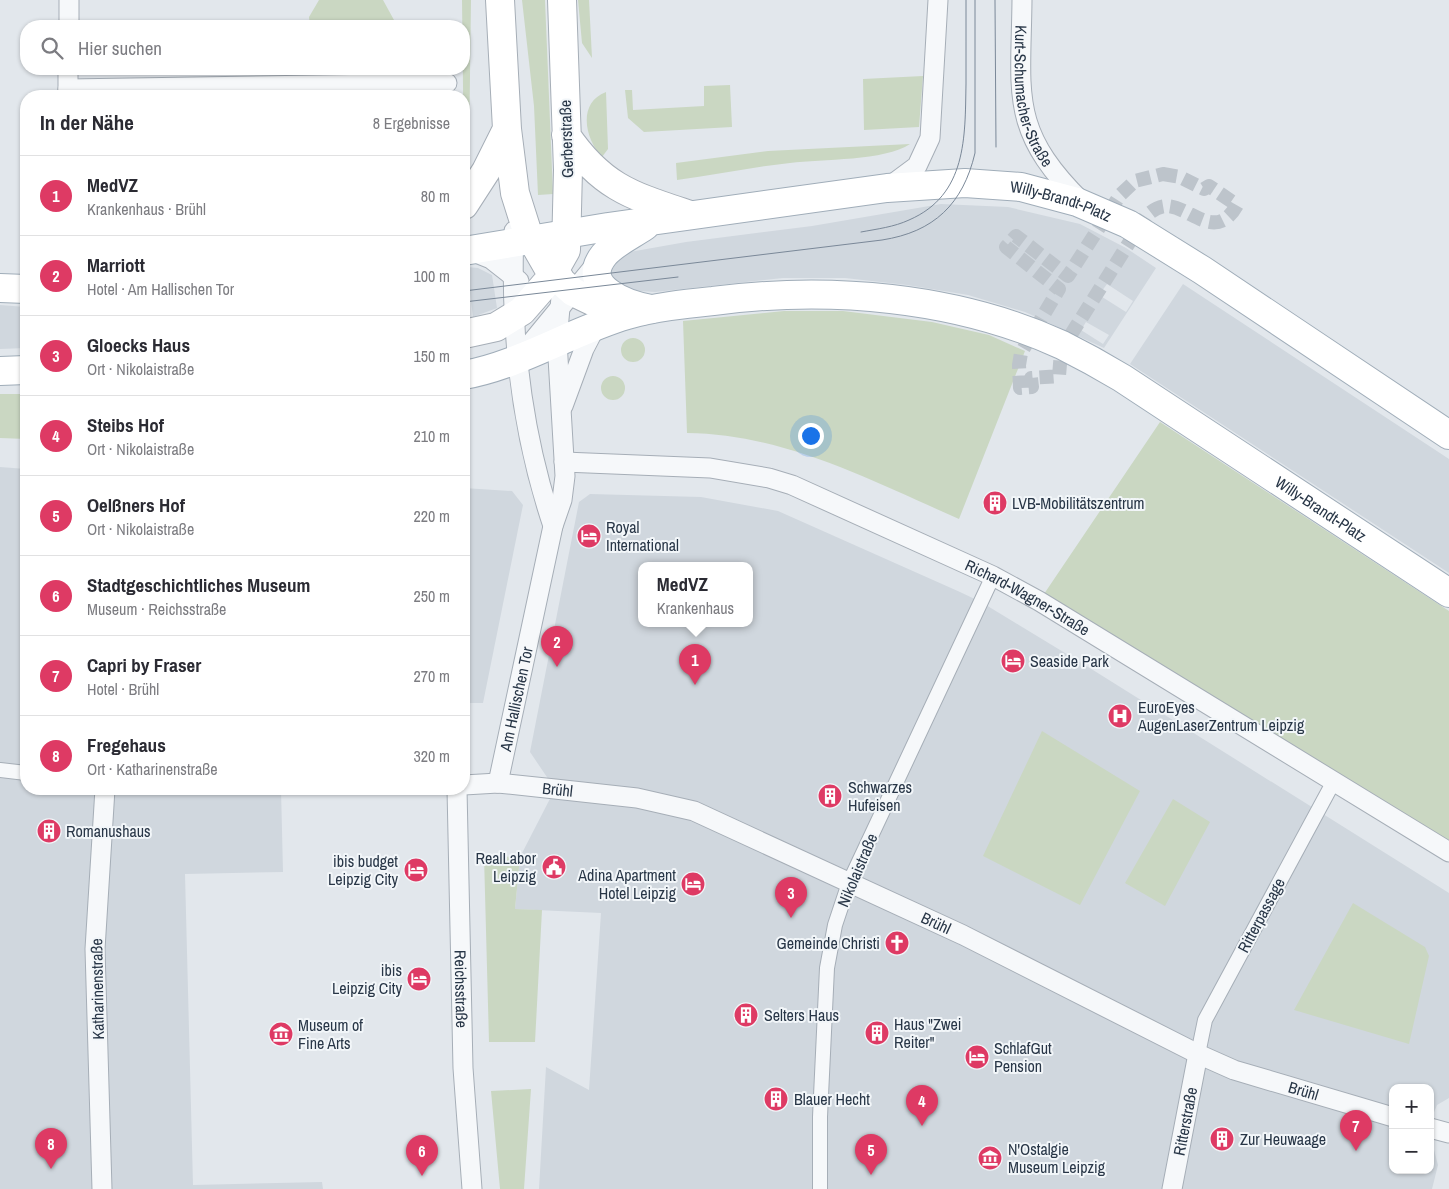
<!DOCTYPE html>
<html lang="de">
<meta charset="utf-8">
<style>
body{margin:0;font-family:"Archivo Narrow",sans-serif;background:#f2f2f3;color:#2b2b33}
.controls{position:absolute;right:15px;bottom:15px;display:grid;overflow:hidden;border-radius:10px;box-shadow:0 1px 4px #0004}
.controls button{width:45px;height:45px;display:grid;place-items:center;padding:0;border:0;border-bottom:1px solid #e1e1e2;background:#fff;color:#2b2b33;font:25px sans-serif}
.you{position:absolute;left:810px;top:435px;width:18px;height:18px;margin:-12px;border:4px solid #fff;border-radius:50%;background:#1a73e8;box-shadow:0 0 0 8px #1a73e833}
.badge{display:grid;place-items:center;width:32px;height:32px;border-radius:50%;background:#de3a64;color:#fff;font-size:16px;font-weight:700}
.pin{position:absolute;translate:-50% -41px;filter:drop-shadow(0 1px 2px #0008)}
.pin::after{content:'';position:absolute;top:26px;width:18px;height:15px;background:inherit;clip-path:polygon(0 0,100% 0,50% 100%)}
.popup{position:absolute;left:638px;top:562px;width:115px;height:65px;box-sizing:border-box;display:grid;place-content:center;border-radius:10px;background:#fff;filter:drop-shadow(0 1px 4px #0005);font-size:16px;white-space:nowrap;color:#7c7c81}
.popup b{font-size:19px;color:#2b2b33}
.popup::after{content:'';position:absolute;left:50%;top:100%;margin-left:-10px;border:10px solid transparent;border-top-color:#fff}
.list{margin:0;padding:0;list-style:none}
h2{display:flex;justify-content:space-between;align-items:center;height:65px;margin:0;padding:0 20px;font-size:21px}
h2 small{font-size:16px;font-weight:400;color:#7c7c81}
.list li{display:grid;grid-template-columns:32px 1fr auto;gap:15px;align-items:center;box-sizing:border-box;height:80px;padding:0 20px;border-top:1px solid #e1e1e2}
.list b{display:block;font-size:19px;white-space:nowrap}
.list p{margin:0;font-size:16px;white-space:nowrap;color:#7c7c81}
.list em{font-size:16px;font-style:normal;color:#7c7c81}
.icon{flex:none;width:28px;height:28px;fill:none;stroke:currentColor;stroke-width:2;stroke-linecap:round;stroke-linejoin:round}
.map{position:relative;flex:none;width:1449px;height:1189px;overflow:hidden}
.search{position:absolute;background:#fff;box-shadow:0 1px 4px #0004;left:20px;top:20px;width:450px;height:55px;display:flex;align-items:center;gap:12px;box-sizing:border-box;padding:0 18px;border-radius:20px;color:#7c7c81;font-size:19px}
.panel{position:absolute;background:#fff;box-shadow:0 1px 4px #0004;left:20px;top:90px;width:450px;height:705px;border-radius:20px}
.map>svg:first-child{display:block}
.built{fill:#d0d7de;fill-rule:evenodd}
.green{fill:#cad7c2}
.lines{fill:none;stroke-linecap:round;stroke-linejoin:round}
.pedestrian-tunnel{stroke:#bdc4cb;stroke-width:14;stroke-dasharray:14 7;stroke-linecap:butt}
.pedestrian-casing{stroke:#a6aeb7;stroke-width:16}
.minor-casing{stroke:#a6aeb7;stroke-width:21}
.secondary-casing{stroke:#a6aeb7;stroke-width:30}
.primary-casing{stroke:#a0adb9;stroke-width:30}
.pedestrian{stroke:#f6f8fa;stroke-width:14}
.minor{stroke:#f6f8fa;stroke-width:19}
.secondary{stroke:#fff;stroke-width:28}
.primary{stroke:#fff;stroke-width:28}
.tram{stroke:#7a8898;stroke-width:1}
.labels{text-anchor:middle;dominant-baseline:central;stroke-width:4;stroke-linejoin:round;paint-order:stroke}
.street-label{font-size:16px;fill:#283647;stroke:#f2f6f9}
.poi-label{font-size:16px;fill:#283647;stroke:#f2f6f9;text-anchor:start}
</style>
<div class="map">
<svg width="1449" height="1189" viewBox="0 0 1449 1189">
<rect width="100%" height="100%" fill="#e2e7ec"/>
<path class="built" d="M941 204 1008 207 1080 224 1126 248 1156 268 1104 348 1025 312 968 295 907 285 845 278H783L655 292 623 290 616 283 611 273 612 263 624 253 686 242 812 226ZM1107 284 1133 301 1126 312 1099 295ZM1086 322 1109 335 1103 344 1081 330Z
M467 267 478 268 492 275 497 308 473 317Z
M1183 284 1449 459V573L1130 364Z
M0 305 26 307V348L0 349Z
M0 467 26 469V789H281L283 872 185 874 193 1185 322 1182 323 1189H0Z
M464 488 512 491 523 505 483 703H464Z
M590 494 701 497 778 511 960 592 981 602 1093 670 1449 893V1098L1437 1105 1430 1122V1088H1393V1170H1430V1135L1438 1165 1432 1189H539L546 1067 589 1090 601 913 515 909 520 857 555 789 530 752 579 502ZM641 566H749V624H641Z"/>
<path class="green" d="M319 0H383L394 20V26H310L309 17Z
M462 0H471L469 151 464 171Z
M522 0H545L553 194 538 195 534 106Z
M578 0H589L592 58 582 43Z
M923 76 919 127 864 130 863 79Z
M730 85 732 127 644 132 628 118 625 90H632L633 110 704 106V86Z
M606 92 608 149 602 157C585 139 577 103 606 92Z
M910 144C885 161 822 159 790 163 752 167 715 175 677 180L676 163 768 151Z
M784 311H843L932 322 989 335 1025 351 959 519C872 481 785 434 687 433L683 321Z
M621 350a12 12 0 1 1 24 0a12 12 0 1 1-24 0Z
M601 388a12 12 0 1 1 24 0a12 12 0 1 1-24 0Z
M0 394H26V439L0 438Z
M1160 422 1449 611V842L1044 594Z
M1042 731 1140 791 1080 905 983 856Z
M1173 799 1210 822 1165 906 1125 883Z
M484 856 520 857 515 909 542 910 535 1042H489Z
M1353 903 1425 947 1429 956 1409 1044 1294 1010Z
M531 1089 524 1189H500L491 1091Z"/>
<g class="lines">
<path class="pedestrian-tunnel" d="M1163 174 1180 177 1204 189 1209 186 1237 205C1216 243 1191 207 1167 206 1158 206 1152 211 1146 216L1070 336 1061 352 1059 376 1031 378 1032 387 1020 388 1019 365 1021 353 1059 289 1006 247 1016 236 1068 276 1120 195 1135 181Z"/>
<defs>
<path id="pedestrian" d="M0 770 26 773
M1198 1054 1205 1020 1334 781
M820 1189V1117L827 968 835 925 849 883 993 576"/>
<g id="minor">
<path id="s1" d="M1022 0C1021 95 1009 130 1082 202"/>
<path d="M69 26V0"/>
<path d="M68 89 447 83"/>
<path d="M68 96V69"/>
<path d="M890 186 917 166 930 138 938 0"/>
<path d="M514 231C510 331 521 431 553 526"/>
<path d="M471 251 491 259 519 281"/>
<path d="M522 354 600 259"/>
<path d="M563 406 584 349 596 326"/>
<path id="s2" d="M564 462 710 468 769 478 792 485 993 576 1039 601 1449 852"/>
<path id="s3" d="M498 783 553 526 562 500 565 476 557 341 563 275"/>
<path id="s4" d="M464 785 498 783 555 789 637 798 694 811 963 935 1198 1054 1234 1070 1393 1117"/>
<path id="s5" d="M457 789 463 1068 472 1189"/>
<path d="M1430 1128 1449 1133"/>
<path d="M102 1189 95 949 105 789"/>
<path id="s6" d="M1172 1189 1198 1054"/>
</g>
<path id="secondary" d="M500 0 507 129 515 193 527 231 550 271 573 292 600 305 642 311
M566 135C602 188 633 196 690 215
M464 205 486 171 507 129
M464 334 496 327 522 311 549 280 566 250 568 170 562 0"/>
<g id="primary">
<path d="M645 226C632 235 614 243 604 255 578 288 628 305 651 309"/>
<path id="s7" d="M464 251 608 227 887 188 965 183 1021 187 1077 202 1128 224 1202 270 1449 435"/>
<path d="M0 288 26 289"/>
<path d="M0 371 26 370"/>
<path id="s8" d="M464 375C520 365 572 331 627 315 655 307 684 304 713 301 829 286 955 296 1062 345 1082 355 1102 366 1122 378L1449 593"/>
</g>
</defs>
<use href="#pedestrian" class="pedestrian-casing"/>
<use href="#minor" class="minor-casing"/>
<use href="#secondary" class="secondary-casing"/>
<use href="#primary" class="primary-casing"/>
<use href="#pedestrian" class="pedestrian"/>
<use href="#minor" class="minor"/>
<use href="#secondary" class="secondary"/>
<use href="#primary" class="primary"/>
<path class="tram" d="M995 0 996 147
M861 232C877 229 894 227 909 220 967 195 965 137 966 84 966 56 966 28 966 0
M464 291 882 240C934 232 963 204 975 153V0
M464 302 678 277"/>
</g>
<defs>
<symbol id="building-disc" viewBox="-11 -11 22 22"><circle r="9.5" fill="#de3a64" stroke="#f2f6f9"/><path d="M-4-6H4V6H1V3H-1V6H-4ZM-2.5-4.3h1.7v1.8h-1.7ZM.8-4.3h1.7v1.8H.8ZM-2.5-1h1.7V.8h-1.7ZM.8-1h1.7V.8H.8Z" fill="#fff"/></symbol>
<symbol id="hotel-disc" viewBox="-11 -11 22 22"><circle r="9.5" fill="#de3a64" stroke="#f2f6f9"/><path d="M-6-4.5h1.5V1H6V5H4.5V3h-9V5H-6ZM-4 0a1.8 1.8 0 1 1 3.6 0ZM.5 0V-2.5h3Q6-2.5 6 0Z" fill="#fff"/></symbol>
<symbol id="hospital-disc" viewBox="-11 -11 22 22"><circle r="9.5" fill="#de3a64" stroke="#f2f6f9"/><path d="M-5-5h3v3.5h4V-5h3V5h-3V1.5h-4V5h-3Z" fill="#fff"/></symbol>
<symbol id="civic-disc" viewBox="-11 -11 22 22"><circle r="9.5" fill="#de3a64" stroke="#f2f6f9"/><path d="M-.6-6.5H3V-4.5H.6V-3L4-1V1h2V6H-6V1h2V-1L-.6-3ZM-1.2 2.5V6h2.4V2.5Z" fill="#fff"/></symbol>
<symbol id="church-disc" viewBox="-11 -11 22 22"><circle r="9.5" fill="#de3a64" stroke="#f2f6f9"/><path d="M-1.2-6h2.4v3.5h3.3v2.4h-3.3V6h-2.4V-.1h-3.3v-2.4h3.3Z" fill="#fff"/></symbol>
<symbol id="museum-disc" viewBox="-11 -11 22 22"><circle r="9.5" fill="#de3a64" stroke="#f2f6f9"/><path d="M0-6L6-3V-2H-6V-3ZM-5-1h2V3h-2ZM-1-1h2V3h-2ZM3-1h2V3H3ZM-6 4H6V6H-6Z" fill="#fff"/></symbol>
</defs>
<g fill-rule="evenodd">
<use href="#building-disc" x="981" y="489" width="28" height="28"/>
<use href="#hotel-disc" x="575" y="522" width="28" height="28"/>
<use href="#hotel-disc" x="999" y="647" width="28" height="28"/>
<use href="#hospital-disc" x="1106" y="702" width="28" height="28"/>
<use href="#building-disc" x="816" y="782" width="28" height="28"/>
<use href="#building-disc" x="35" y="817" width="28" height="28"/>
<use href="#civic-disc" x="540" y="853" width="28" height="28"/>
<use href="#hotel-disc" x="402" y="856" width="28" height="28"/>
<use href="#hotel-disc" x="679" y="870" width="28" height="28"/>
<use href="#church-disc" x="883" y="929" width="28" height="28"/>
<use href="#hotel-disc" x="405" y="965" width="28" height="28"/>
<use href="#building-disc" x="732" y="1001" width="28" height="28"/>
<use href="#building-disc" x="863" y="1019" width="28" height="28"/>
<use href="#museum-disc" x="267" y="1020" width="28" height="28"/>
<use href="#hotel-disc" x="963" y="1043" width="28" height="28"/>
<use href="#building-disc" x="762" y="1085" width="28" height="28"/>
<use href="#building-disc" x="1208" y="1125" width="28" height="28"/>
<use href="#museum-disc" x="976" y="1144" width="28" height="28"/>
</g>
<g class="labels">
<g class="street-label">
<text stroke="none"><textPath href="#s1" startOffset="98">Kurt-Schumacher-Straße</textPath></text>
<text transform="translate(566 139) rotate(-92)">Gerberstraße</text>
<text stroke="none"><textPath href="#s7" startOffset="604">Willy-Brandt-Platz</textPath></text>
<text stroke="none"><textPath href="#s8" startOffset="924">Willy-Brandt-Platz</textPath></text>
<text stroke="none"><textPath href="#s2" startOffset="491">Richard-Wagner-Straße</textPath></text>
<text stroke="none"><textPath href="#s3" startOffset="86">Am Hallischen Tor</textPath></text>
<text stroke="none"><textPath href="#s4" startOffset="94">Brühl</textPath></text>
<text transform="translate(857 870) rotate(-67)">Nikolaistraße</text>
<text transform="translate(1261 915) rotate(-62)">Ritterpassage</text>
<text stroke="none"><textPath href="#s4" startOffset="499">Brühl</textPath></text>
<text transform="translate(97 989) rotate(-91)">Katharinenstraße</text>
<text stroke="none"><textPath href="#s5" startOffset="200">Reichsstraße</textPath></text>
<text stroke="none"><textPath href="#s4" startOffset="904">Brühl</textPath></text>
<text stroke="none"><textPath href="#s6" startOffset="69">Ritterstraße</textPath></text>
</g>
<g class="poi-label">
<text x="1012" y="503">LVB-Mobilitätszentrum</text>
<text x="606" y="527">Royal<tspan x="606" dy="18">International</tspan></text>
<text x="1030" y="661">Seaside Park</text>
<text x="1138" y="707">EuroEyes<tspan x="1138" dy="18">AugenLaserZentrum Leipzig</tspan></text>
<text x="848" y="787">Schwarzes<tspan x="848" dy="18">Hufeisen</tspan></text>
<text x="66" y="831">Romanushaus</text>
<text x="536" y="858" text-anchor="end">RealLabor<tspan x="536" dy="18">Leipzig</tspan></text>
<text x="398" y="861" text-anchor="end">ibis budget<tspan x="398" dy="18">Leipzig City</tspan></text>
<text x="676" y="875" text-anchor="end">Adina Apartment<tspan x="676" dy="18">Hotel Leipzig</tspan></text>
<text x="880" y="943" text-anchor="end">Gemeinde Christi</text>
<text x="402" y="970" text-anchor="end">ibis<tspan x="402" dy="18">Leipzig City</tspan></text>
<text x="764" y="1015">Selters Haus</text>
<text x="894" y="1024">Haus "Zwei<tspan x="894" dy="18">Reiter"</tspan></text>
<text x="298" y="1025">Museum of<tspan x="298" dy="18">Fine Arts</tspan></text>
<text x="994" y="1048">SchlafGut<tspan x="994" dy="18">Pension</tspan></text>
<text x="794" y="1099">Blauer Hecht</text>
<text x="1240" y="1139">Zur Heuwaage</text>
<text x="1008" y="1149">N'Ostalgie<tspan x="1008" dy="18">Museum Leipzig</tspan></text>
</g>
</g>
</svg>
<div class="controls">
<button>+</button>
<button>−</button>
</div>
<div class="you"></div>
<div class="pin badge" style="left:695px;top:685px">1</div>
<div class="popup"><b>MedVZ</b>Krankenhaus</div>
<div class="pin badge" style="left:557px;top:667px">2</div>
<div class="pin badge" style="left:791px;top:918px">3</div>
<div class="pin badge" style="left:922px;top:1126px">4</div>
<div class="pin badge" style="left:871px;top:1175px">5</div>
<div class="pin badge" style="left:422px;top:1176px">6</div>
<div class="pin badge" style="left:1356px;top:1151px">7</div>
<div class="pin badge" style="left:51px;top:1169px">8</div>
<div class="search"><svg class="icon" aria-label="search" viewBox="0 0 24 24"><circle cx="10" cy="10" r="6"/><path d="M15 15l6 6"/></svg>Hier suchen</div>
<section class="panel">
<h2>In der Nähe<small>8 Ergebnisse</small></h2>
<ul class="list">
<li><span class="badge">1</span><div><b>MedVZ</b><p>Krankenhaus · Brühl</p></div><em>80 m</em></li>
<li><span class="badge">2</span><div><b>Marriott</b><p>Hotel · Am Hallischen Tor</p></div><em>100 m</em></li>
<li><span class="badge">3</span><div><b>Gloecks Haus</b><p>Ort · Nikolaistraße</p></div><em>150 m</em></li>
<li><span class="badge">4</span><div><b>Steibs Hof</b><p>Ort · Nikolaistraße</p></div><em>210 m</em></li>
<li><span class="badge">5</span><div><b>Oelßners Hof</b><p>Ort · Nikolaistraße</p></div><em>220 m</em></li>
<li><span class="badge">6</span><div><b>Stadtgeschichtliches Museum</b><p>Museum · Reichsstraße</p></div><em>250 m</em></li>
<li><span class="badge">7</span><div><b>Capri by Fraser</b><p>Hotel · Brühl</p></div><em>270 m</em></li>
<li><span class="badge">8</span><div><b>Fregehaus</b><p>Ort · Katharinenstraße</p></div><em>320 m</em></li>
</ul>
</section>
</div>
